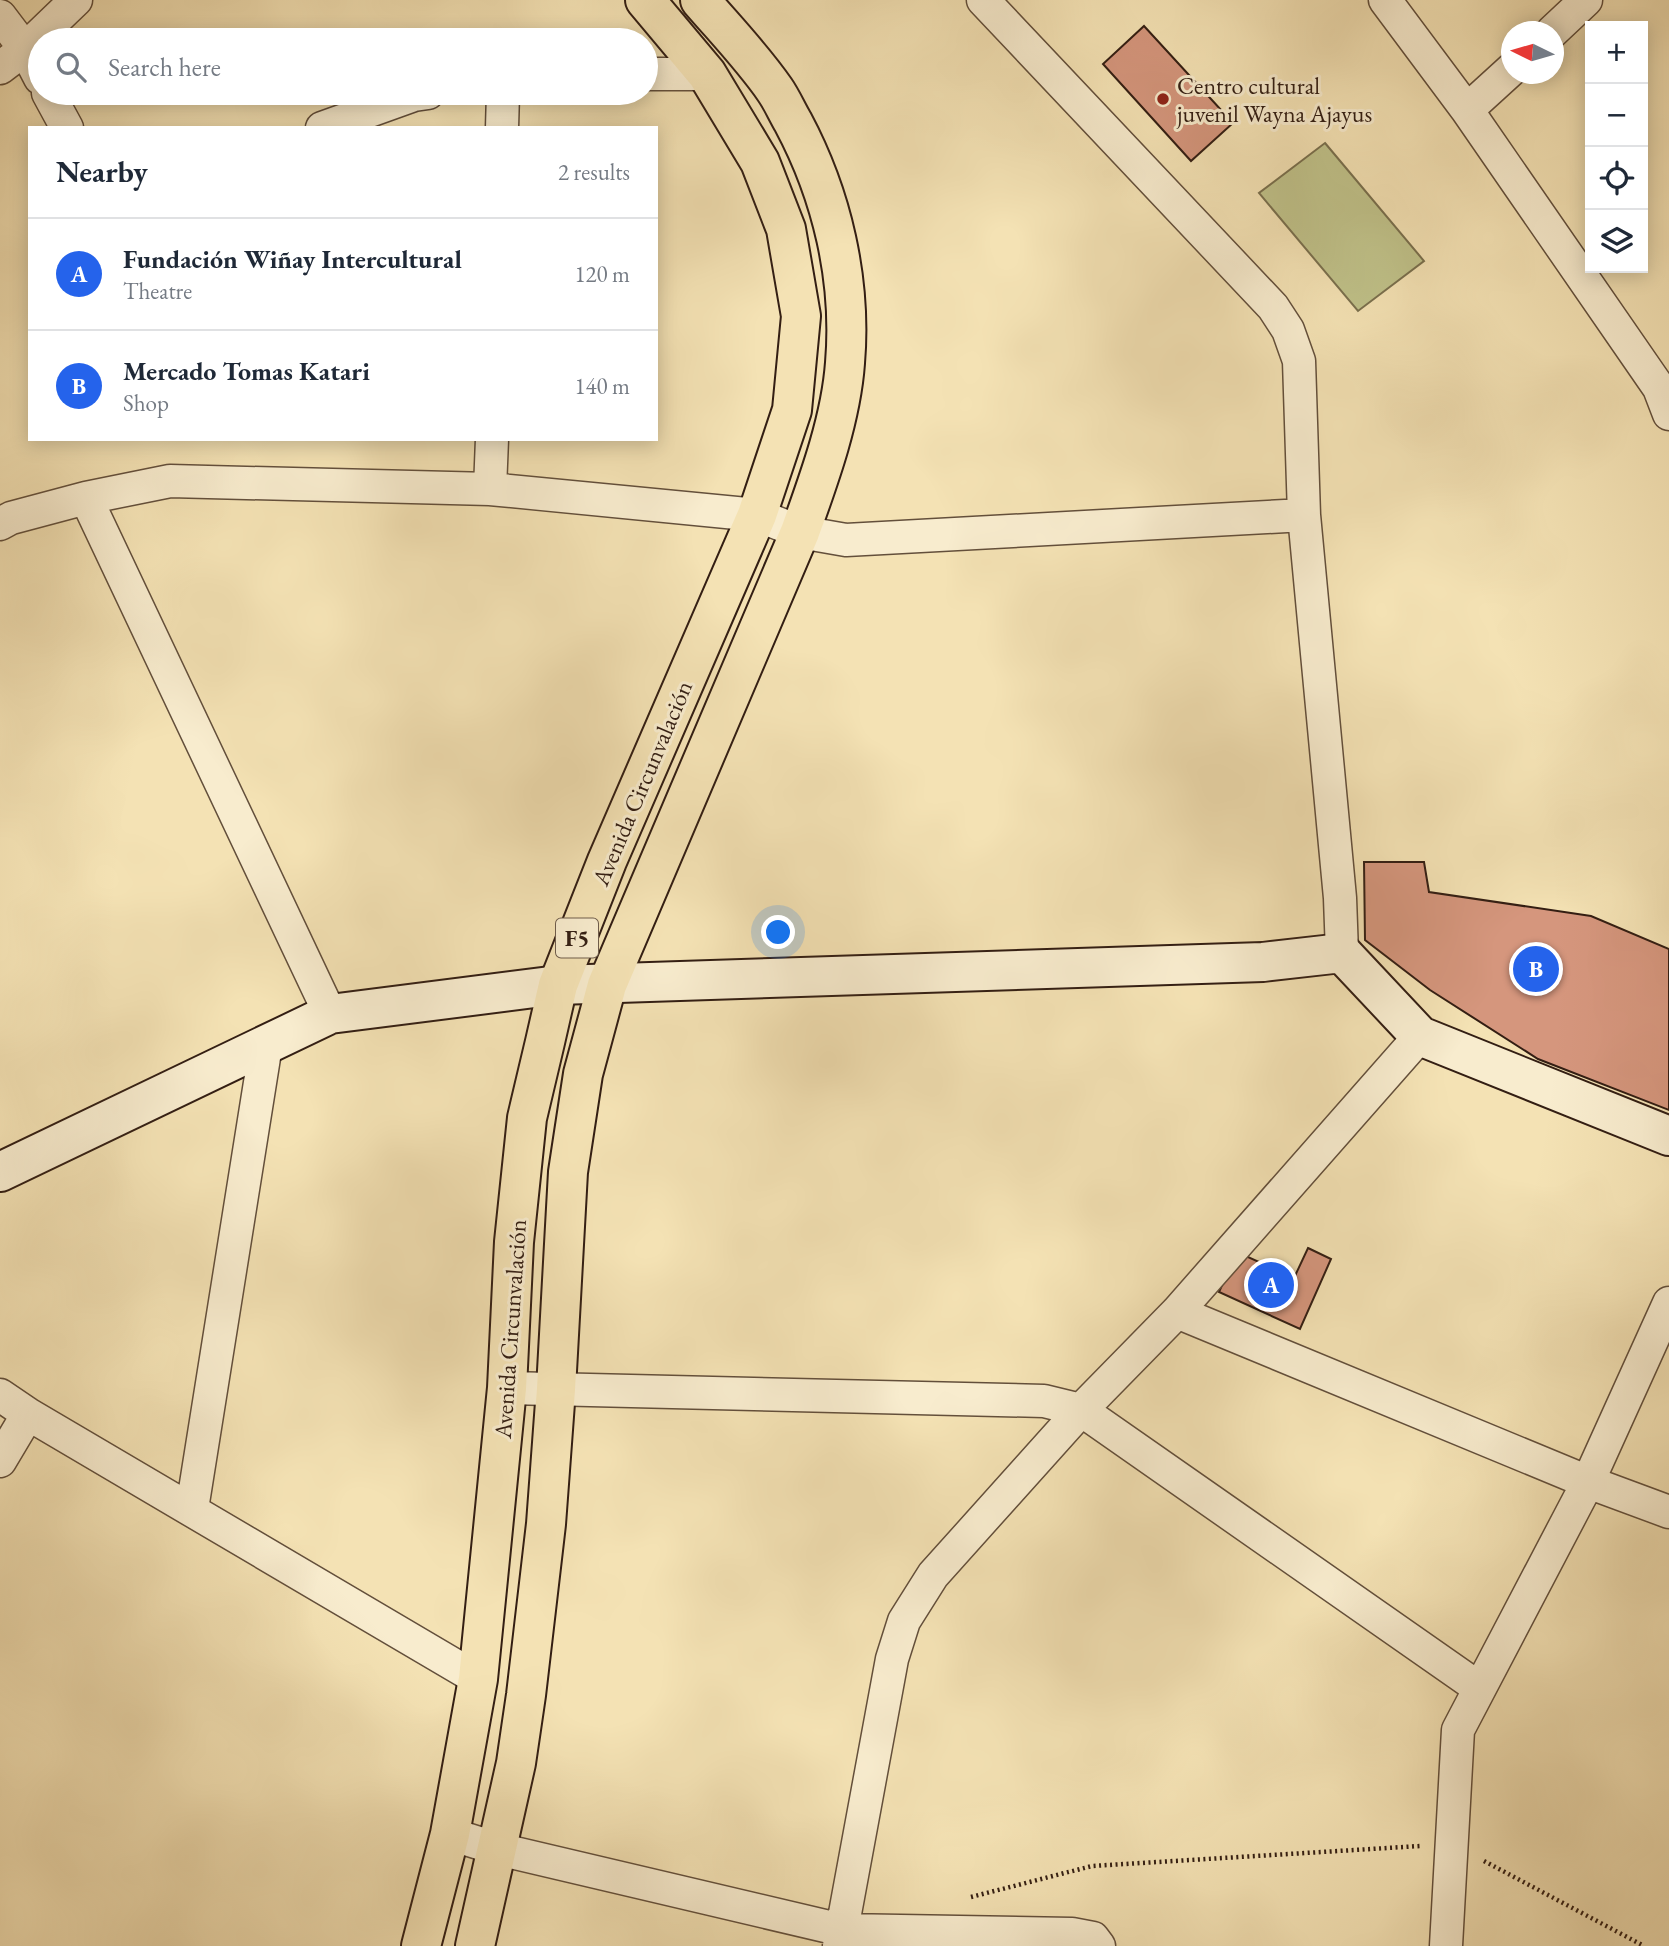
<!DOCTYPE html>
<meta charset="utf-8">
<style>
body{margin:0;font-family:"EB Garamond",serif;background:#f6f6f7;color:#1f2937}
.controls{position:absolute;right:21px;top:21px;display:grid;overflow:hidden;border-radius:0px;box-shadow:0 4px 18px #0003}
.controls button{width:63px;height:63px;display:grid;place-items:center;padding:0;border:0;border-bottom:2px solid #e0e1e3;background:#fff;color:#1f2937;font:35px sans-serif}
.compass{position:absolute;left:1501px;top:21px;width:63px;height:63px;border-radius:50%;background:#fff;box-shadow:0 4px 18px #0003;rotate:275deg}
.you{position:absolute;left:779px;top:933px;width:24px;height:24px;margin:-18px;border:5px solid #fff;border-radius:50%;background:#1a73e8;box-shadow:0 0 0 10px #1a73e833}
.badge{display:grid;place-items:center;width:46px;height:46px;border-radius:50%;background:#2563eb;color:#fff;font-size:23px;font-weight:700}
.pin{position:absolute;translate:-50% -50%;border:4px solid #fff;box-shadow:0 2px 7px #0006}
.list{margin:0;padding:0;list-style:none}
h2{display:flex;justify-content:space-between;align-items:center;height:91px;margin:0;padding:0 28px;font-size:30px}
h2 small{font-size:23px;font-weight:400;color:#747a83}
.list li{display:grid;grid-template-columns:46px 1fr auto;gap:21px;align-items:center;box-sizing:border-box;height:112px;padding:0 28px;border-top:2px solid #e0e1e3}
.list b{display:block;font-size:26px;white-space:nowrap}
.list p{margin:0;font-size:23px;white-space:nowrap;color:#747a83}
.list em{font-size:23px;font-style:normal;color:#747a83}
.icon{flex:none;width:38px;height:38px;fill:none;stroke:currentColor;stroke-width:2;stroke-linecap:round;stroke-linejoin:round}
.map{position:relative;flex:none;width:1669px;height:1946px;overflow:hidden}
.search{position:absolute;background:#fff;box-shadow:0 4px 18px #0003;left:28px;top:28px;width:630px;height:77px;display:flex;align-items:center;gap:18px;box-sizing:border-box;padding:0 24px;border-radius:38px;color:#747a83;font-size:26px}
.panel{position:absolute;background:#fff;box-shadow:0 4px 18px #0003;left:28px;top:126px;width:630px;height:315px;border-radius:0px}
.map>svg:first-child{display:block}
.green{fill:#c0c28a;stroke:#7a704e;stroke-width:2}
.building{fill:#d5967d;stroke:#331e13;stroke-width:2}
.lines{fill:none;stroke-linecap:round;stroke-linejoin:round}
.street-casing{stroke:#634f3b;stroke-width:35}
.secondary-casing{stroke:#331e13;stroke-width:42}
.highway-casing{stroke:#331e13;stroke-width:42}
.path{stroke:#331e13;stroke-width:4.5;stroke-dasharray:2 3.5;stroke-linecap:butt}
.street{stroke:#f8ecce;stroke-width:32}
.secondary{stroke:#f8ecce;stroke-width:38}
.highway{stroke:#f4e2b4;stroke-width:38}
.poi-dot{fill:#8f2418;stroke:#f8ecce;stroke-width:2.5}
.labels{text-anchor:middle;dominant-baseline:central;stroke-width:6;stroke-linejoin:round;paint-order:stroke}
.shield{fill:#f8ecce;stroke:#6e5c4b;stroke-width:2}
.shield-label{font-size:23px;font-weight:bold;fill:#331e13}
.poi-label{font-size:24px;fill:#331e13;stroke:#f8ecce;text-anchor:start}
.street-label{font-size:24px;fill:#331e13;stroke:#f8ecce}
</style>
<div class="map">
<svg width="1669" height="1946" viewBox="0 0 1669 1946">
<rect width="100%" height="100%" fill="#f4e2b4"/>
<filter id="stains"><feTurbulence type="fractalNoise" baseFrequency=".00286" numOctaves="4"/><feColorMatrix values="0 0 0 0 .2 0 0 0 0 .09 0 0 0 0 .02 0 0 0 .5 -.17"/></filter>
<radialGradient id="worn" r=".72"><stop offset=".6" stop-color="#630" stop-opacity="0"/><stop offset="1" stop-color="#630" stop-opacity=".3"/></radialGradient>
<path class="green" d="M1325 143 1424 261 1358 311 1259 193Z"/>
<path class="building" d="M1144 26 1233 123 1191 161 1103 64Z
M1364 862H1424L1429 892 1591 916 1669 949V1110L1538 1059 1430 990 1365 940Z
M1308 1248 1331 1259 1300 1329 1219 1292 1237 1252 1294 1278Z"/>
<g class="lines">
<defs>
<path id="street" d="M983 0 1273 307 1288 330 1299 361 1304 515 1340 898 1342 953
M1385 0 1467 110 1659 388 1669 414
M0 16 25 49 40 78
M1552 32 1586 0
M0 68 25 49 76 0
M646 74H707
M48 93 67 128
M1467 110 1512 69
M322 128 414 95 428 93
M502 128 503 93
M490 489 492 439
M86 498 330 1014
M0 524 11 518 86 498 170 481 490 489 757 515 800 532 846 540 1304 515
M1177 1312 1588 1482 1669 1512
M507 1388 1044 1401 1081 1410 1479 1688
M0 1395 28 1414
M0 1461 28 1414 478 1679
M192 1509 266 1045
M450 1834 498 1849 842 1930 1072 1934 1093 1938 1099 1946
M839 1946 892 1659 904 1621 933 1575 1081 1410 1177 1312 1420 1036
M1446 1946 1458 1730 1588 1482 1669 1303"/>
<path id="secondary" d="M0 1172 330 1014 558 985 1263 962 1342 953 1420 1036 1669 1136"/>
<path id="highway" d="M421 1946 450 1834 478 1679 507 1388 514 1242 527 1118 545 1042 558 985 607 861 757 515 792 410 801 316 786 229 760 162 707 74 645 0
M475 1946 516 1763 526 1695 546 1524 556 1389 568 1172 583 1074 607 985 800 532C819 479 841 419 845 363 852 280 832 195 793 122 787 112 782 100 775 90 753 58 725 29 700 0"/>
</defs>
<use href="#street" class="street-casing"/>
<use href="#secondary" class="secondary-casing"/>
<use href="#highway" class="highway-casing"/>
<path class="path" d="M1484 1861 1644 1946
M971 1897 1092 1866 1420 1846"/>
<use href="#street" class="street"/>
<use href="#secondary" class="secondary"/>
<use href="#highway" class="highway"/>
</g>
<circle class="poi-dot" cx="1163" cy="99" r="7"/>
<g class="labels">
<rect class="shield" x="556" y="918.5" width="42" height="39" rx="5"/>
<g class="shield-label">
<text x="577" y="938">F5</text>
</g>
<g class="poi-label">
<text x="1177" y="85">Centro cultural<tspan x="1177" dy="28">juvenil Wayna Ajayus</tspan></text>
</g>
<g class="street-label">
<text transform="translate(642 783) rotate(-67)">Avenida Circunvalación</text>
<text transform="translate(510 1329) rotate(-86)">Avenida Circunvalación</text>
</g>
</g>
<rect width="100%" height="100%" filter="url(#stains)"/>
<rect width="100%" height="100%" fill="url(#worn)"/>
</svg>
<div class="controls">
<button>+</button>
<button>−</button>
<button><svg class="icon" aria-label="locate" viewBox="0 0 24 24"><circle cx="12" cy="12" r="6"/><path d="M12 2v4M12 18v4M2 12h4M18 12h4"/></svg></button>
<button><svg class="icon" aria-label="layers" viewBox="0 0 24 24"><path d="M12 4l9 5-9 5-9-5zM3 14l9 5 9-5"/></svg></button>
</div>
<svg class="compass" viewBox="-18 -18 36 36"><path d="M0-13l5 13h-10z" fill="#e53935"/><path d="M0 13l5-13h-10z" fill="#747a83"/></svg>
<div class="you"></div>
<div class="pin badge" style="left:1271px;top:1285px">A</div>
<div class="pin badge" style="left:1536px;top:969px">B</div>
<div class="search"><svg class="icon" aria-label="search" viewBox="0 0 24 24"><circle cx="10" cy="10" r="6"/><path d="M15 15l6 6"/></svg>Search here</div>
<section class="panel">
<h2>Nearby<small>2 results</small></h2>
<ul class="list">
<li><span class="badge">A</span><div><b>Fundación Wiñay Intercultural</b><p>Theatre</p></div><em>120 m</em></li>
<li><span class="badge">B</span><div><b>Mercado Tomas Katari</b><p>Shop</p></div><em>140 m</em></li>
</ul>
</section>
</div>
